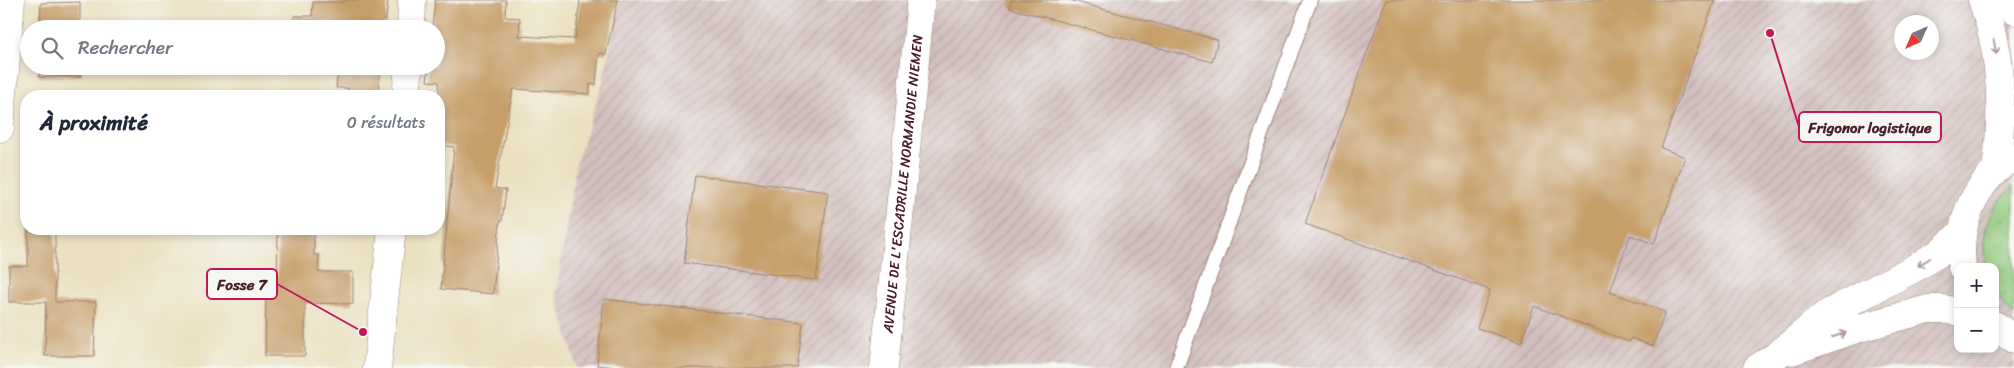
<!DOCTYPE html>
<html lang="fr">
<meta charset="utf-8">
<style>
body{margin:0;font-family:Sriracha,sans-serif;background:#f2f2f3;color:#1f2937}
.controls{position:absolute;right:15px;bottom:15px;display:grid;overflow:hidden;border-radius:10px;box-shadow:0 2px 8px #0003}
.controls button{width:45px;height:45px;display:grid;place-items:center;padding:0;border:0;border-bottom:1px solid #e0e1e3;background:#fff;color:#1f2937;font:25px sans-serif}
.compass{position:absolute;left:1894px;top:15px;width:45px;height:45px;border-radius:50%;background:#fff;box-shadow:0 2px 8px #0003;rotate:225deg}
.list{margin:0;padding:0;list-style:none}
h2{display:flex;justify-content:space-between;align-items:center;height:65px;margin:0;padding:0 20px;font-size:21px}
h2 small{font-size:16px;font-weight:400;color:#747a83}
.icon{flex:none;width:28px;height:28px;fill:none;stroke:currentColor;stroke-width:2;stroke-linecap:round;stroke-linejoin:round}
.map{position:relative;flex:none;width:2014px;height:368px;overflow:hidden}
.search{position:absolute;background:#fff;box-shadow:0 2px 8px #0003;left:20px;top:20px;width:425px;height:55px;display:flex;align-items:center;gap:12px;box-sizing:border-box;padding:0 18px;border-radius:28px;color:#747a83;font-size:19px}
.panel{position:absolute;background:#fff;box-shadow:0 2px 8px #0003;left:20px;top:90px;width:425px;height:145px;border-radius:20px}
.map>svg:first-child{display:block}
.industrial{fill:url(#industrial-furrows);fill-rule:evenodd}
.grass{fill:url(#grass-tufts);stroke:#6c7353}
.building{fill:#c69e69}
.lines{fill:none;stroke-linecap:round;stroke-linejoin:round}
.lane-casing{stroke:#9a8076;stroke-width:16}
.street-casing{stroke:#9a8076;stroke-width:29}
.secondary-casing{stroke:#9a8076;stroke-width:29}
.lane{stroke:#fff;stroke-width:14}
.street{stroke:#fff;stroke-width:28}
.secondary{stroke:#fff;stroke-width:28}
.oneway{stroke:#ae9aa0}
.labels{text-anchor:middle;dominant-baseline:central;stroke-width:5;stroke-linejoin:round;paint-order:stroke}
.street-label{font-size:14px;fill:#4a1f2b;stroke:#f6f6f2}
.leader{fill:none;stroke:#c2185b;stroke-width:2}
.callout-dot{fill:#c2185b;stroke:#f6f6f2;stroke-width:2}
.callout{fill:#f6f6f2;stroke:#c2185b;stroke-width:2}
.callout-label{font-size:15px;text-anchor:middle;font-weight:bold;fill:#4a1f2b}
</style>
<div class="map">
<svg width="2014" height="368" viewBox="0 0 2014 368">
<defs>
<pattern id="industrial-furrows" width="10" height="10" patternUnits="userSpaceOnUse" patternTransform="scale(1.25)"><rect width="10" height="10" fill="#d1bfbd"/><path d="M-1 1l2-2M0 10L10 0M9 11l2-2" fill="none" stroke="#b5a4a3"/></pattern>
<pattern id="grass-tufts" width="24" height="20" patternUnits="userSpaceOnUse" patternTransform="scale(1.25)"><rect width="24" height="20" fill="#8fc77b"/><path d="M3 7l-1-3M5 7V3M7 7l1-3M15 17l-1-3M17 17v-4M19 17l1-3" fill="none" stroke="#7daa6a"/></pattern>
</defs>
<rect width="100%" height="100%" fill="#f6f6f2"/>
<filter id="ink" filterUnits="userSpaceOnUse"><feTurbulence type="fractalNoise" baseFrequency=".02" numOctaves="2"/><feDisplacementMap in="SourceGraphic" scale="10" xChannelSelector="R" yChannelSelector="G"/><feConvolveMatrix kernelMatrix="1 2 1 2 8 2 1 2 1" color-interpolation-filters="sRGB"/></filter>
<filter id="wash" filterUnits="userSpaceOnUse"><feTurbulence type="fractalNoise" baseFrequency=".0096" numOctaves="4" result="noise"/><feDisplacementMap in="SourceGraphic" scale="20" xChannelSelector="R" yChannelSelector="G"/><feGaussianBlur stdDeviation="1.12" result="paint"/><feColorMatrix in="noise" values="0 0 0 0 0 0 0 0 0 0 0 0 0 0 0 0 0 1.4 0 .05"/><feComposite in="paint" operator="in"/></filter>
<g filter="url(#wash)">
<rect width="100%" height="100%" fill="#ebe1c0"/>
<path class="industrial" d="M620 0H2014V368H577L556 293 576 163 602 85ZM1902 22H1932V52H1902ZM1958 267H1995V349H1958Z"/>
<path class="grass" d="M2014 185V315L2010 312 1995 292V267H1986C1979 233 1989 208 2014 185Z"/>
<g id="blocks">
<path class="building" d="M344 0H388L385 29H293L294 16H312L313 2H344Z
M435 0H506L505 17 520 18 519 36 575 39 580 0H618L606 54 599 53 596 84H590V94L513 89 495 188 506 190 502 221H500L493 294 441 289 454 147 439 145V82L427 81 429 66H436V29H432Z
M1011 0H1069L1218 40 1212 62 1010 8Z
M1386 0H1715L1661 148 1685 157 1654 244 1630 235 1610 292 1665 312 1653 346 1631 338 1630 342 1534 306 1521 343 1477 328 1490 290 1305 224Z
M80 2V29H40L41 3Z
M39 66H81V76L39 77Z
M291 66H381L378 96H348V88H336L338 68 291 69Z
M695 175 828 192 816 280 684 263Z
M28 229H55V302H96L94 356H45L46 302H9V266H28Z
M278 229H314V255H319L318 272H353V304L305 303V356H265L266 290 277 289Z
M604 299 803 323 797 368H627L597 365Z"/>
</g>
</g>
<g filter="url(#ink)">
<use href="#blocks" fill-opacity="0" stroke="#9a8076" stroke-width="1"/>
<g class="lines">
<defs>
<path id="lane" d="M1176 368 1310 0"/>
<g id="street">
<path d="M1982 0C2002 55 2004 112 1996 170"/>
<path d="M2009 0 2014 11"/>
<path d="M0 128 11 0"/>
<path id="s1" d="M884 368 921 0"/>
</g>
<path id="secondary" d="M411 29 412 0
M406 96 409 66
M1962 267C1958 233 1967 202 1990 176 1997 169 2005 161 2014 157
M1995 325 2014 339
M1792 351 1856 329 1928 309H1943L1958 312
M377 368 392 229
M1757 368 1776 356 1825 315 1913 269 1939 253 1962 232"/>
</defs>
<use href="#lane" class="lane-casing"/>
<use href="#street" class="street-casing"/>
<use href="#secondary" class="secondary-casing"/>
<use href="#lane" class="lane"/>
<use href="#street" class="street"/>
<use href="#secondary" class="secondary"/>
</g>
<defs><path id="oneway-shaft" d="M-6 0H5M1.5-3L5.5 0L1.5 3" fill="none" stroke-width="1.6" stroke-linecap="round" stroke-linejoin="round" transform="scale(1.25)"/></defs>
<g class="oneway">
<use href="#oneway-shaft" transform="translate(1995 47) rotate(80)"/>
<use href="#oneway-shaft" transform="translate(1924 262) rotate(148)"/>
<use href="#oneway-shaft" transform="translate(1839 335) rotate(-19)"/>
</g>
</g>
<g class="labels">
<g class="street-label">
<text stroke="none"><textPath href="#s1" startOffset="185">AVENUE DE L'ESCADRILLE NORMANDIE NIEMEN</textPath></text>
</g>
</g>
<path class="leader" d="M1770 33L1799 127M363 332L277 284"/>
<g class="callout-dot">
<circle cx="1770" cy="33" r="5"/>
<circle cx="363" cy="332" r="5"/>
</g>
<g class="callout">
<rect x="1799" y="112" width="142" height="30" rx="5"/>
<rect x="207" y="269" width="70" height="30" rx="5"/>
</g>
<g class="callout-label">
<text x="1870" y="133">Frigonor logistique</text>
<text x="242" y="290">Fosse 7</text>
</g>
</svg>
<div class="controls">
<button>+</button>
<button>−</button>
</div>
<svg class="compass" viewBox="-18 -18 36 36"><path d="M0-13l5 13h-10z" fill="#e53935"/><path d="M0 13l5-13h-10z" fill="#747a83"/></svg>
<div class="search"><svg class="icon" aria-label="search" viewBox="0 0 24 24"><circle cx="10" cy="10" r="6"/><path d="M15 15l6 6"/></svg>Rechercher</div>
<section class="panel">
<h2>À proximité<small>0 résultats</small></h2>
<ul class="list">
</ul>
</section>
</div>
